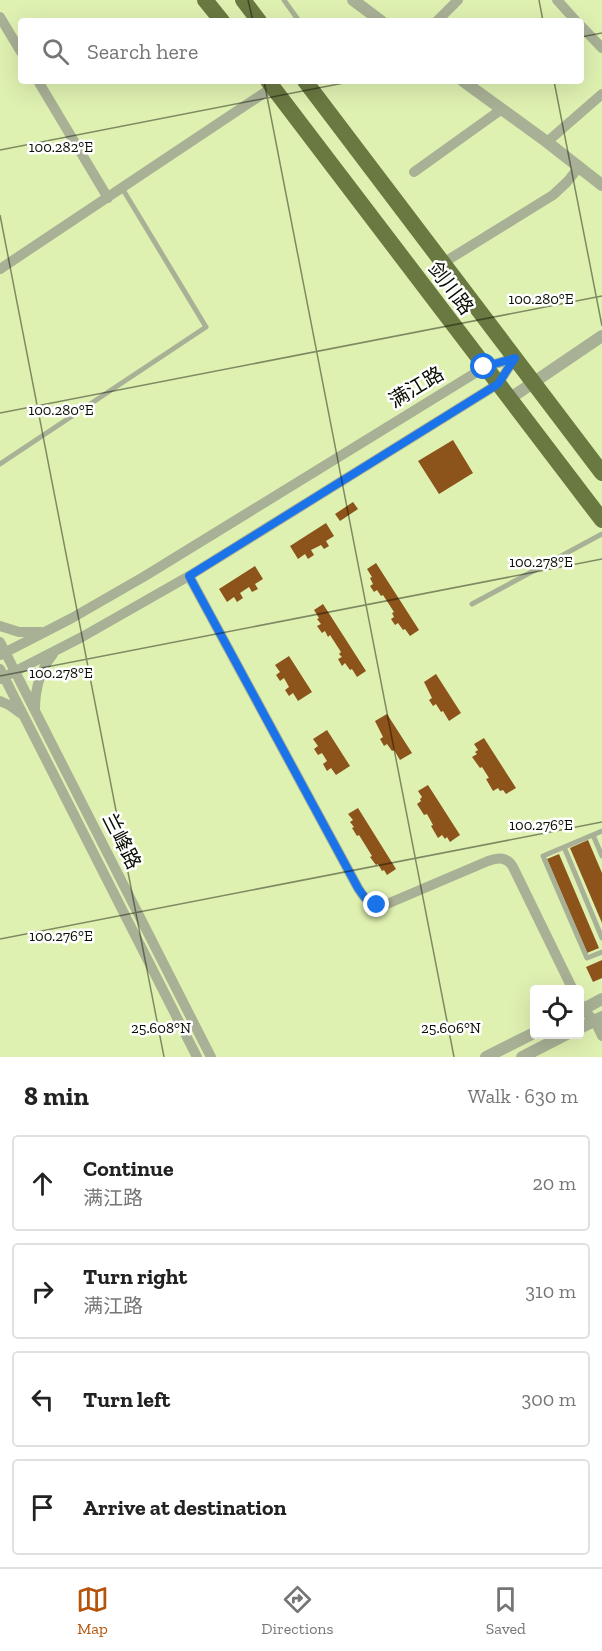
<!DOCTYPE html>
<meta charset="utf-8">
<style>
body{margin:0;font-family:"Zilla Slab","Noto Sans SC",serif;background:#f2f2f2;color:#222}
.controls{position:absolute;right:18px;bottom:18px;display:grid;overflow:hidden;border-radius:6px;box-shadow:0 6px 24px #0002}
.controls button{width:54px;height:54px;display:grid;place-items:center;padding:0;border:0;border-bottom:2px solid #e0e0e0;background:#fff;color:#222;font:30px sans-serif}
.stop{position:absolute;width:18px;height:18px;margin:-14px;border:4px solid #1a73e8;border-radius:50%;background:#fff}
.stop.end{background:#1a73e8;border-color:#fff;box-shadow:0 2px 6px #0008}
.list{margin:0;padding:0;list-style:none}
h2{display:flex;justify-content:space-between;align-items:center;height:78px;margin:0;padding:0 24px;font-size:26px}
h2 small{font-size:20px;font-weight:400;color:#767676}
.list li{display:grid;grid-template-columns:39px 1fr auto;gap:18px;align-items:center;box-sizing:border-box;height:96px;margin:0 12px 12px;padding:0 12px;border:2px solid #e0e0e0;border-radius:6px}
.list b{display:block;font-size:22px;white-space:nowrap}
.list p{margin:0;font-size:20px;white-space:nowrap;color:#767676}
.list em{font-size:20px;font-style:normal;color:#767676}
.icon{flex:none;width:33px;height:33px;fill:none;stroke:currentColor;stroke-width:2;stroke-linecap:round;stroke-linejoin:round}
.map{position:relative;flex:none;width:602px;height:1057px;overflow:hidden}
.search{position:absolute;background:#fff;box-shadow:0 6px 24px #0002;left:18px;right:18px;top:18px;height:66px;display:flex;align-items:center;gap:15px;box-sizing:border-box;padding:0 21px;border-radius:6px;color:#767676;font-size:22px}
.sheet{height:510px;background:#fff}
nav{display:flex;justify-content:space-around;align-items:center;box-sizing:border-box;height:84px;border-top:2px solid #e0e0e0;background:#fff;font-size:16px;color:#767676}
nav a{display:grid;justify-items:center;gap:3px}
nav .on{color:#b45309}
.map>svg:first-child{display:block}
.building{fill:#8c531b}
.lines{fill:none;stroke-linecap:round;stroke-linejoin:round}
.service{stroke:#a8b095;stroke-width:5}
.minor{stroke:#a8b095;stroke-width:10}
.tertiary{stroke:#a8b095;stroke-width:12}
.trunk{stroke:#6a7842;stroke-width:16}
.route{stroke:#1a73e8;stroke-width:8}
.ticks{fill:none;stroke:#090e00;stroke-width:1.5;stroke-opacity:0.45}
.labels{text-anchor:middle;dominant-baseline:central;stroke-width:5;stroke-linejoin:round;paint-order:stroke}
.street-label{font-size:20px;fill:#090e00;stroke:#fff}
.ticks-label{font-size:15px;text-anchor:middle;fill:#090e00;stroke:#fff;stroke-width:5;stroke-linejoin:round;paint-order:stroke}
</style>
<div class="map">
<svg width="602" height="1057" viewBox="0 0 602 1057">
<rect width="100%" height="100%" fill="#dff1b1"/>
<path class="building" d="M453 440 473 473 439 494 418 461Z
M353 502 358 509 340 521 335 514Z
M326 523 334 536 326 541 329 546 324 549 321 545 311 550 314 555 308 559 305 554 298 559 290 546Z
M376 563 419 630 410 636 405 629 403 630 398 623 395 625 391 619 394 617 392 613 394 612 383 595 381 596 377 590 374 592 370 586 373 584 370 578 372 577 367 569Z
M255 566 263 579 255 584 258 589 252 592 249 587 240 593 243 598 237 602 234 597 227 602 219 589Z
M323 604 366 671 357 677 352 669 350 670 345 663 342 666 338 659 342 657 339 654 341 652 330 635 328 637 325 631 322 633 317 626 321 624 317 619 319 618 314 610Z
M289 656 312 692 298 701 293 693 289 696 285 690 289 687 284 678 280 681 276 675 280 672 275 665Z
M436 674 461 713 449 721 443 711 441 712 436 704 433 706 429 700 432 698 424 682Z
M387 714 412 753 400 760 394 750 392 751 387 744 384 746 380 739 383 737 375 721Z
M327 730 350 766 336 775 331 768 327 771 323 764 327 761 322 753 318 755 314 749 318 746 313 739Z
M484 738 516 788 506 794 503 790 500 791 498 788 493 791 486 779 489 778 482 767 480 768 472 757 477 754 475 752 478 750 474 744Z
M428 785 460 835 450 842 447 837 445 839 442 835 438 838 431 826 433 825 427 814 424 815 417 804 421 801 420 799 422 797 418 791Z
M358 808 396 869 387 875 384 870 382 871 378 864 376 865 370 857 372 856 359 835 357 836 352 828 354 827 350 822 353 820 348 814Z
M588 840 602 873V923L570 848Z
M559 854 599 948 587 953 547 859Z
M602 960V978L593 982 586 967Z"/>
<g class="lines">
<path class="service" d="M284 0 299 21
M0 464 206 327 122 188
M472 604 602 534
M602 831 543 856 587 958 602 952
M593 835 602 856
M564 847 602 938"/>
<path class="minor" d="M557 0 576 21
M0 17 21 52
M437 21 458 0
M581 26 602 48
M38 81 108 198
M547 142 602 94
M414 172 502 109
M443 263 553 195 567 182 579 167
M0 269 273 87
M189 576 358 888C365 900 372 907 387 904L488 861C499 857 507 857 513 867L573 990
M0 626 19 632H41
M0 642 211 1057
M0 655 72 618 145 576 485 367 515 358
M0 669 197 1057
M0 679 82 637 189 576 498 384 515 358
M0 701 9 705 23 715
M35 709C35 689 40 670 53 654
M580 1003 582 1009 595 1021 602 1036"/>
<path class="tertiary" d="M353 0 381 21
M463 81 547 142 602 185
M509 399 602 336
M580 1011 602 999
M580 1028 602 1017
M486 1057 534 1033
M522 1057 567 1034"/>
<path class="trunk" d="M205 0 222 21
M243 0 259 21
M268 81 602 520
M305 81 602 473"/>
</g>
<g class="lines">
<path class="route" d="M377 905C367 903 363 895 358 888L189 576 498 384 515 358 484 367"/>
</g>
<path class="ticks" d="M248 0 253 21M539 0 543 21M581 37 602 33M264 81 454 1057M554 81 602 326M0 150 354 81M0 215 164 1057M0 413 602 296M0 676 602 559M0 939 602 822"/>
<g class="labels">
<g class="street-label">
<text transform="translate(451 288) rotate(53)">剑川路</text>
<text transform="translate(416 387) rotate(-31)">满江路</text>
<text transform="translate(122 841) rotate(63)">兰峰路</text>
</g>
</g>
<g class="ticks-label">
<text x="61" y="152">100.282°E</text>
<text x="541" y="304">100.280°E</text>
<text x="61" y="415">100.280°E</text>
<text x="541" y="567">100.278°E</text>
<text x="61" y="678">100.278°E</text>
<text x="541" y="830">100.276°E</text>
<text x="61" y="941">100.276°E</text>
<text x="161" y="1033">25.608°N</text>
<text x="451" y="1033">25.606°N</text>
</g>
</svg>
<div class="controls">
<button><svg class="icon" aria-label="locate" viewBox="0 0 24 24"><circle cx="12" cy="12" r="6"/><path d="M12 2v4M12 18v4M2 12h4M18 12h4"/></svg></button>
</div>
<div class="stop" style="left:484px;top:367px"></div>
<div class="stop end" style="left:377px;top:905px"></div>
<div class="search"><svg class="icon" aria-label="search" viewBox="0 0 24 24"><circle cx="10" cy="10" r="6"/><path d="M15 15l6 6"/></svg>Search here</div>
</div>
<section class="sheet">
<h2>8 min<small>Walk · 630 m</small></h2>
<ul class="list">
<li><svg class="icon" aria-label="ahead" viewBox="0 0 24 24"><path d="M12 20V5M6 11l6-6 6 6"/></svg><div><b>Continue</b><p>满江路</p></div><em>20 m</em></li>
<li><svg class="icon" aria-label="right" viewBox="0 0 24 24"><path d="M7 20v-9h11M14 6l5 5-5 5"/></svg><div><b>Turn right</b><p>满江路</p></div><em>310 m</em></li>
<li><svg class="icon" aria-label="left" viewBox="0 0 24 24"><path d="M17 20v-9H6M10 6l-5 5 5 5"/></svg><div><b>Turn left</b></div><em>300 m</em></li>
<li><svg class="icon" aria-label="arrive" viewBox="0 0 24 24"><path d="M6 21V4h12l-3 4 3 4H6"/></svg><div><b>Arrive at destination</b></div></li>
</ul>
</section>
<nav>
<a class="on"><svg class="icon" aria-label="map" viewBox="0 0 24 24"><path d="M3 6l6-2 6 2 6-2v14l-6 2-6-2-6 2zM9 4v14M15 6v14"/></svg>Map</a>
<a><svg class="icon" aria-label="directions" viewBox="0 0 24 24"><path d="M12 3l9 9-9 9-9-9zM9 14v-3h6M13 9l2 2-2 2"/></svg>Directions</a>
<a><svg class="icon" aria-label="saved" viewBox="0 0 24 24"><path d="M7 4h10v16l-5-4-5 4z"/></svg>Saved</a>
</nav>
